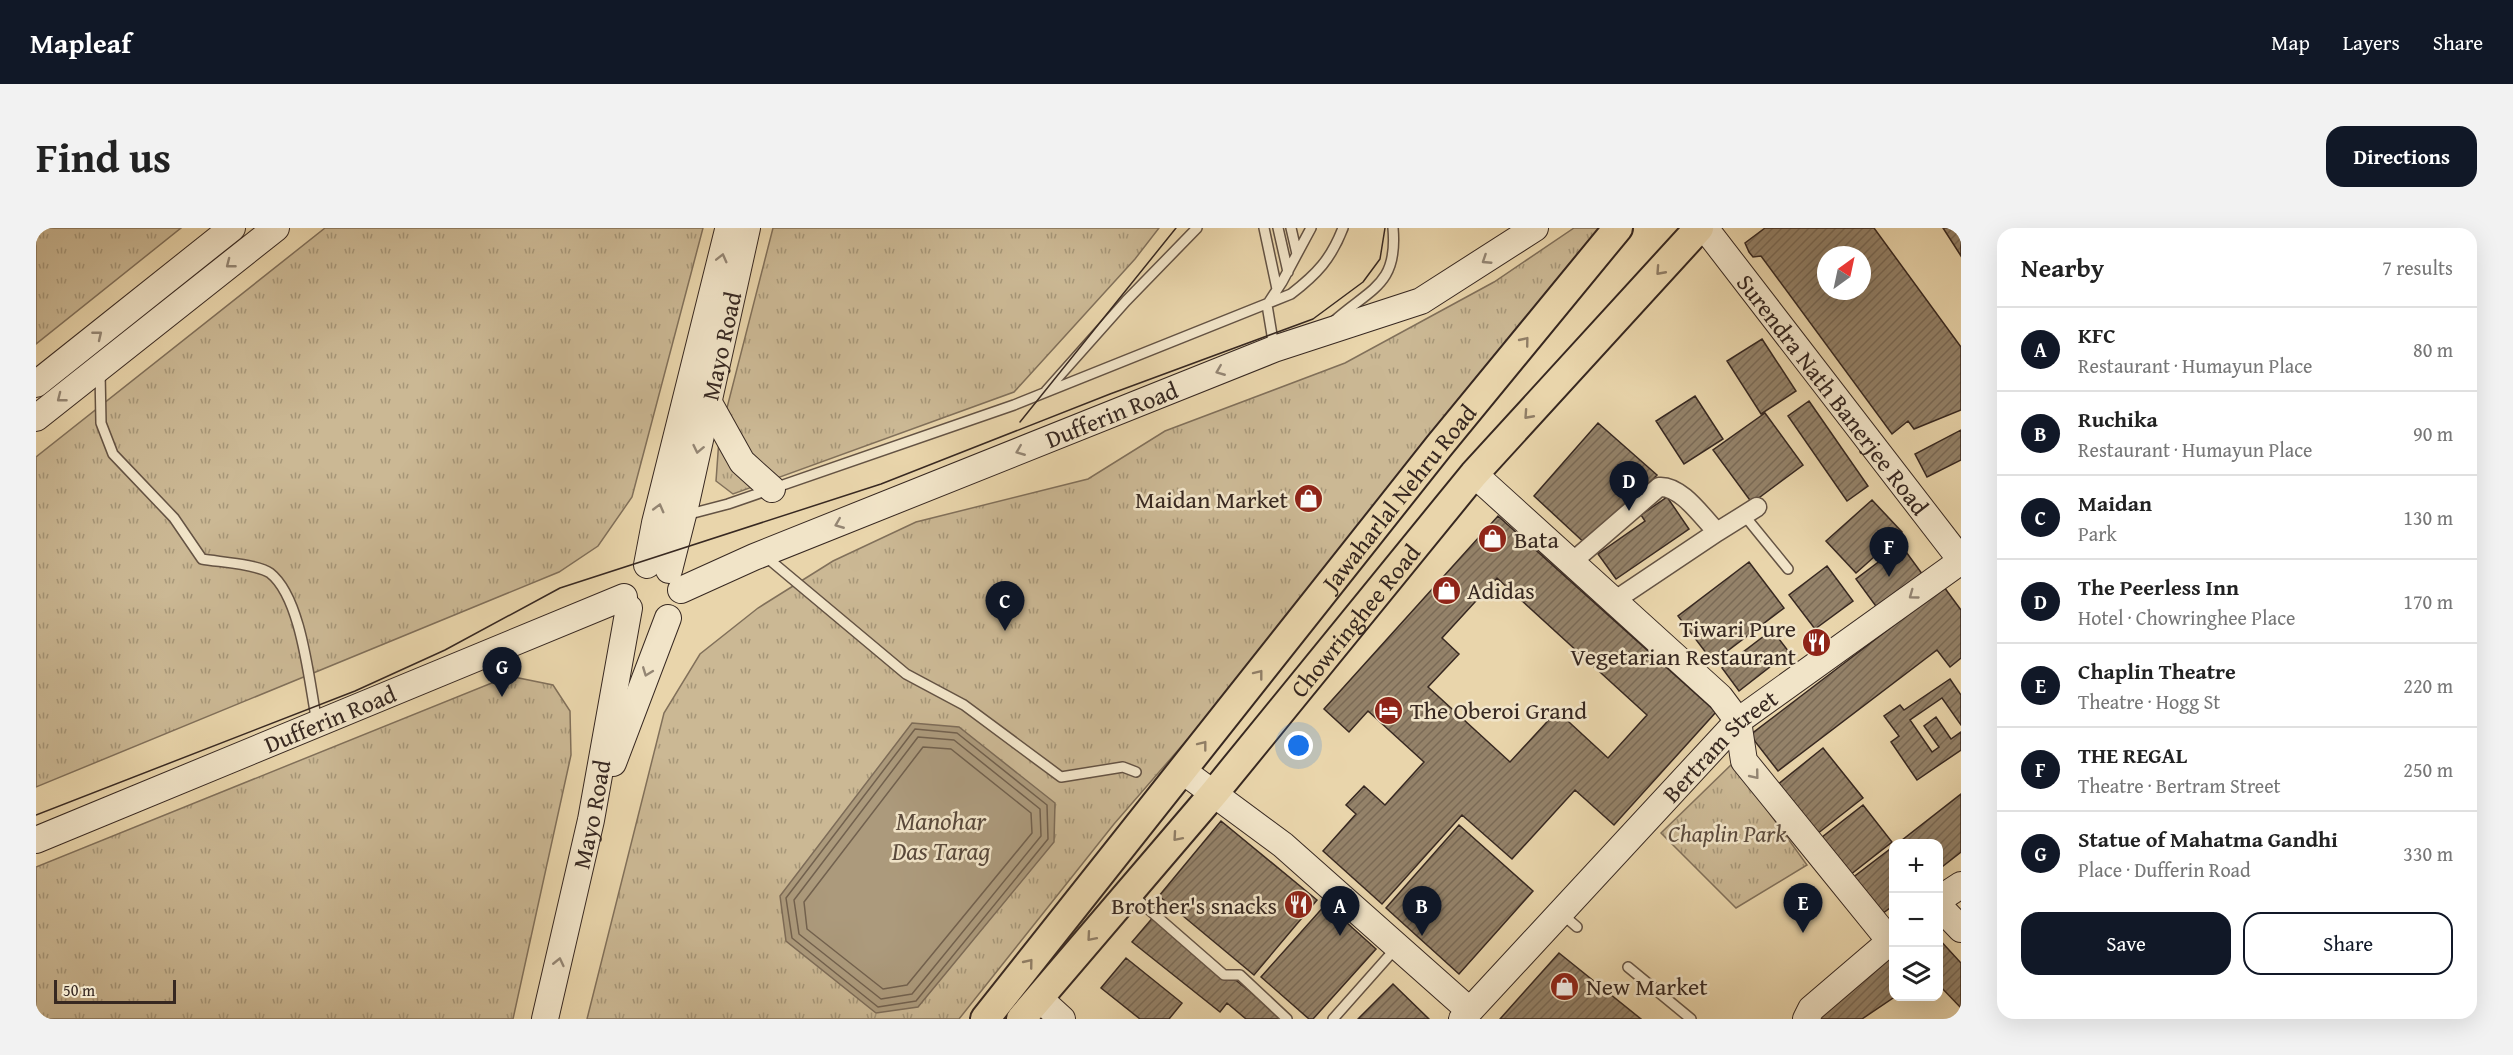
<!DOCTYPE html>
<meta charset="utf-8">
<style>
body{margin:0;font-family:"Gentium Book Plus",serif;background:#f2f2f2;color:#222}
.controls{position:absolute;right:18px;bottom:18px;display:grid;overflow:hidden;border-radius:12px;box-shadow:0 6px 24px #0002}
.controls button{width:54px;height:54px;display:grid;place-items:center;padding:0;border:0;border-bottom:2px solid #e0e0e0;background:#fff;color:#222;font:30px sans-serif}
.compass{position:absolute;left:1781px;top:18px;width:54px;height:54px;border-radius:50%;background:#fff;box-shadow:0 6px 24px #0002;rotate:33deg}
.scale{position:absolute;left:18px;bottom:15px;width:122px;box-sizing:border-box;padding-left:6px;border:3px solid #372821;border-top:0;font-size:16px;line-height:21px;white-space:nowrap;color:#372821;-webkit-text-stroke:4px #f1e4c8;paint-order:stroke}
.you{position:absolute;left:1263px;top:518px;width:21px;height:21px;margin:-15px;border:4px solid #fff;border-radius:50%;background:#1a73e8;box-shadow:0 0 0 9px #1a73e833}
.badge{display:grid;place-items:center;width:39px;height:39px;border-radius:50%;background:#111827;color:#fff;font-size:20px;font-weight:700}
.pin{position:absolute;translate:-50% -50px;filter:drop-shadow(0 2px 3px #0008)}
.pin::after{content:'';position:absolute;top:32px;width:21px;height:18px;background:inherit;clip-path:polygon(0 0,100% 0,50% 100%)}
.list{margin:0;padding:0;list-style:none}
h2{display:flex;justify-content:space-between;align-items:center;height:78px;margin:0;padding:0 24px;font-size:26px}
h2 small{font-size:20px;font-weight:400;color:#767676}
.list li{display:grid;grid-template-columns:39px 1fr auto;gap:18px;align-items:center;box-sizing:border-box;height:84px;padding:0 24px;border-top:2px solid #e0e0e0}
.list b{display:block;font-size:22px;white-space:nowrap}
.list p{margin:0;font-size:20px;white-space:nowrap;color:#767676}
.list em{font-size:20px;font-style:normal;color:#767676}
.actions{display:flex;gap:12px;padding:18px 24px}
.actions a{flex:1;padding:14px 0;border:2px solid #111827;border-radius:18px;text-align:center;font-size:21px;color:#111827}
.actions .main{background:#111827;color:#fff}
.icon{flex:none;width:33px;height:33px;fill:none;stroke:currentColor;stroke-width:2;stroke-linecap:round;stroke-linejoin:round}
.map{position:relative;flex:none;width:1925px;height:791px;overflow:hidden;border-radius:18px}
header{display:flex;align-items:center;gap:36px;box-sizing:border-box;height:84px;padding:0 30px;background:#111827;color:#fff}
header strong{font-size:28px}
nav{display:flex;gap:33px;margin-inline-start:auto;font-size:21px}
.intro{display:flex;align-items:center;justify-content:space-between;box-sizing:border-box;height:144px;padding:0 36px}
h1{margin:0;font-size:42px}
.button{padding:15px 27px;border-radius:18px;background:#111827;color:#fff;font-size:21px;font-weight:700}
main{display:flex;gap:36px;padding:0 36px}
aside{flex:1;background:#fff;border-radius:18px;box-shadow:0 6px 24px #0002}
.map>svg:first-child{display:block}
.park{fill:url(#park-tufts);stroke:#81705a;stroke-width:1.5}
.water{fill:#ac9a7c;stroke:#7d6c58;stroke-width:1.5}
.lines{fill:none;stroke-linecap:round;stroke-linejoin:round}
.shore{stroke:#72614e;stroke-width:1.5}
.building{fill:url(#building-hatch);stroke:#372821;stroke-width:1.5;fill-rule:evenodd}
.lane-casing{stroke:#645344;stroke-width:12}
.street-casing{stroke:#645344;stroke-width:21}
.secondary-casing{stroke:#372821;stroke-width:28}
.primary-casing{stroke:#372821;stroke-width:32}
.lane{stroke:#f1e4c8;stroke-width:9}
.street{stroke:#f1e4c8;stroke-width:18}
.secondary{stroke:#f1e4c8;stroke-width:26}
.primary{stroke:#e9d5ab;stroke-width:28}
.tram{stroke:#372821;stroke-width:1.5}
.oneway{stroke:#948674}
.oneway2{stroke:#907e66}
.labels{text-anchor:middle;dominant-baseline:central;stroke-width:5;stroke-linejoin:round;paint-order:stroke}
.street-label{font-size:24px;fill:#372821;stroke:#f1e4c8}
.poi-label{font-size:24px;fill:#372821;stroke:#f1e4c8;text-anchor:start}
.park-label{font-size:24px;font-style:italic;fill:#5c4c3e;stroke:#f1e4c8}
.water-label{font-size:26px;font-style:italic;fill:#5a4a3c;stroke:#f1e4c8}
</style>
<header>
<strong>Mapleaf</strong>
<nav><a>Map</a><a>Layers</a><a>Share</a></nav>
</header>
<div class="intro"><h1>Find us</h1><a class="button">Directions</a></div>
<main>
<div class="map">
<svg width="1925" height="791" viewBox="0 0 1925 791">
<defs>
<pattern id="park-tufts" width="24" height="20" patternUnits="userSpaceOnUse" patternTransform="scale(1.5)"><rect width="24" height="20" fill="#cbb894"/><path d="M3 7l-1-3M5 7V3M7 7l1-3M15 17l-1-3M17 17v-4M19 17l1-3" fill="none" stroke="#a69678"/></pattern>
<pattern id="building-hatch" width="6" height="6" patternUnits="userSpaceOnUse" patternTransform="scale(1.5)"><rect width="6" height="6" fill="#948269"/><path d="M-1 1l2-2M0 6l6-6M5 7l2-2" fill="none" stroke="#7a6a56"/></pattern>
</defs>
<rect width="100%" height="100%" fill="#e9d5ab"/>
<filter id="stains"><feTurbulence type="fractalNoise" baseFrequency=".00333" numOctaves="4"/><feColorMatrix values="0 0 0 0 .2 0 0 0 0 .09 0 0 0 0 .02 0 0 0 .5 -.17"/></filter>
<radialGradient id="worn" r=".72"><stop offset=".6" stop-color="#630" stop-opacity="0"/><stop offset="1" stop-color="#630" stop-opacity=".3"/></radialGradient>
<path class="park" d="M0 0H145L0 116Z
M289 0H667L596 269 562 318 523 344 0 559V229Z
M737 0H1123L1099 31 978 164 697 266 680 253 683 211Z
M1538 0H1588V8L1078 596 923 791H551L628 485 664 426 722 380 797 333 880 294 1052 251 1129 203 1309 135 1458 54Z
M473 448 517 457 534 483 535 527 477 791H0V639Z
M1697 535 1771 637 1700 680 1625 605Z"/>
<path class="water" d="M876 495 923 499 1019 575 1018 614 882 779 840 785 750 713 744 668Z"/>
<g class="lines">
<path class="shore" d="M879 501 921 505 1011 577 1012 611 880 773 842 779 756 710 750 670Z
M882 509 918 512 1004 581 1005 608 876 766 845 771 763 706 758 672Z
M887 519 915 521 995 585 996 605 871 757 847 761 771 701 768 674Z"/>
</g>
<path class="building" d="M1729 0H1838L1925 119V182L1878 201 1872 193 1856 206 1725 28 1717 29 1713 24 1709 15ZM1790 27H1826V63H1790Z
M1907 0H1925V28Z
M1726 111 1760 163 1725 186 1691 133Z
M1659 168 1687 211 1648 236 1620 193Z
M1773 173 1832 258 1811 273 1752 188Z
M1729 185 1767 237 1716 275 1677 222Z
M1562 195 1621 247 1553 319 1498 268Z
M1925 202V232L1891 249 1879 226Z
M1631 269 1653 301 1580 351 1562 326 1609 293 1605 287Z
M1836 272 1866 304 1820 345 1790 313Z
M1462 288 1680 484 1578 597 1539 562 1476 631 1426 587 1346 676 1287 623 1320 586 1310 577 1328 558 1349 577 1388 534 1332 483 1313 504 1288 481ZM1461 350 1611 487 1572 530 1521 483 1474 534 1392 459 1423 426 1406 410Z
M1865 317 1887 347 1842 381 1820 351Z
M1713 334 1748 380 1677 434 1642 388Z
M1791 338 1817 373 1779 401 1753 367Z
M1908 359 1925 382V430L1914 439 1901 422 1742 543 1714 507Z
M1736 402 1753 424 1703 463 1686 440Z
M1914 451 1925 467V497L1906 470 1874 492 1896 524 1903 519 1888 498 1900 489 1915 511 1925 504V522L1881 552 1855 514 1863 508 1848 488 1864 477 1868 482Z
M1787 520 1827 570 1781 606 1741 557Z
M1925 566V624L1902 642V616H1861Z
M1827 577 1856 614 1814 647 1785 610Z
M1185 593 1281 672 1218 747 1123 668Z
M1423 597 1497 663 1423 746 1350 680Z
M1858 618V677L1843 688 1815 651Z
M1290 676 1340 721 1277 791H1273L1225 749Z
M1119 687 1248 791H1210L1191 775 1184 784 1096 714Z
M1902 710 1925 735V780L1902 756Z
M1523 725 1605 791H1464Z
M1858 727V768H1860L1826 791H1778Z
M1090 730 1146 775 1133 791H1104L1065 760Z
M1357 756 1393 791H1322Z"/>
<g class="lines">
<defs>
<path id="lane" d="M1228 0 1241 61
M1242 0 1252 44
M1255 0 1261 26
M1298 93C1335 60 1362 57 1357 0
M1238 119 1231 77 1246 54 1275 0
M64 144 65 195 77 226 138 290 166 331C182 334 222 336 234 345 266 370 273 455 281 494
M1010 163 1090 73 1161 0
M650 287 692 276 978 177 1255 66C1281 46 1295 31 1307 0
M1708 287 1752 341
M729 328 870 446 928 477 1025 549 1087 539 1100 544
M1095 666 1188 747H1204L1251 791
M1526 686 1541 699
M1592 739 1655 791
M1297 791 1360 720"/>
<path id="street" d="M1681 304 1721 279
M1535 335 1623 259C1645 257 1667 290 1681 304L1578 373"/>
<g id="secondary">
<path id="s1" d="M1669 0 1925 332"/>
<path d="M0 156 196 0"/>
<path d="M672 173 706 234 736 261"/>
<path d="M0 190 240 0"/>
<path d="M1438 246 1684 469 1702 493 1708 533 1854 713"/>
<path d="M611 337 619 295 692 2"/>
<path id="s2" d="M633 342 650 275 711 0"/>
<path id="s3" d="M645 362 718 329 1238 121 1385 73 1499 0"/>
<path d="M577 535 632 390"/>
<path d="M1147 543 1247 617 1433 782"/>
<path id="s4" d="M0 612 588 369"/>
<path d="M1902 672 1925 657"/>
<path d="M1902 677 1925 701"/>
<path d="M1003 770 1026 791"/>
<path id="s5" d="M509 791 555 592 593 380"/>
<path id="s6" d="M1426 791 1702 493 1925 333"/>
<path d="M1770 791 1775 781 1858 710"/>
</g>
<g id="primary">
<path id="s7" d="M949 791 1403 218 1582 0"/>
<path id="s8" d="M985 791 1179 564 1438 246 1663 0"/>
</g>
</defs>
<use href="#lane" class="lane-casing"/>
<use href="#street" class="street-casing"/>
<use href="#secondary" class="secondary-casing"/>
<use href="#primary" class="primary-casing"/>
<use href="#lane" class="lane"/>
<use href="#street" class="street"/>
<use href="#secondary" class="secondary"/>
<use href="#primary" class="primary"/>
<path class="tram" d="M984 194 1140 0
M0 587 319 463 409 422 524 360 845 256 1074 166 1277 91 1327 54 1344 31 1349 0"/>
</g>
<defs><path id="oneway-chevron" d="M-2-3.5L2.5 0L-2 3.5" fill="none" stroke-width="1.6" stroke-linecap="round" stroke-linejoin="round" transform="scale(1.5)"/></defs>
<g class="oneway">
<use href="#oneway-chevron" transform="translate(686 30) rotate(-76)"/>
<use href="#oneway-chevron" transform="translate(1450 32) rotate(147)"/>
<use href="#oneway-chevron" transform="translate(194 36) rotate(142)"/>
<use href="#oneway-chevron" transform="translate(62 107) rotate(-39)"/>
<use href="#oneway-chevron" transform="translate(1184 143) rotate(158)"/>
<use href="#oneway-chevron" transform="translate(25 170) rotate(142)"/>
<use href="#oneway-chevron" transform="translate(662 221) rotate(102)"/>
<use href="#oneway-chevron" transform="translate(984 223) rotate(158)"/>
<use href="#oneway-chevron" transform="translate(623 280) rotate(-75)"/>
<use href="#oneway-chevron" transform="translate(803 296) rotate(158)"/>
<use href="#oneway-chevron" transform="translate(1877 367) rotate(144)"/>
<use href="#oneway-chevron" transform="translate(611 444) rotate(111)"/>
<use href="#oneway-chevron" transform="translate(1719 547) rotate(51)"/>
<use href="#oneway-chevron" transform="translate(523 734) rotate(-77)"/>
</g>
<g class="oneway2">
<use href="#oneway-chevron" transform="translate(1624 43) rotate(132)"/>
<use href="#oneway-chevron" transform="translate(1489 113) rotate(-51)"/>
<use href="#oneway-chevron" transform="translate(1492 187) rotate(132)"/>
<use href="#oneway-chevron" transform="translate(1223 446) rotate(-52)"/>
<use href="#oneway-chevron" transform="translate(1167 517) rotate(-52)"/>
<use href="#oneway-chevron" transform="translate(1141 609) rotate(131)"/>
<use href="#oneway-chevron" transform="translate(1055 709) rotate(131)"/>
<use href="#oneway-chevron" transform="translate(993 735) rotate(-51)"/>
</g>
<defs>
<symbol id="shop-disc" viewBox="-11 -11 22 22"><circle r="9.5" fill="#8f2418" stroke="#f1e4c8"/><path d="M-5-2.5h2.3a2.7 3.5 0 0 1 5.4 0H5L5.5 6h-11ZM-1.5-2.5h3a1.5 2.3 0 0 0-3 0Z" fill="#fff"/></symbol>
<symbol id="restaurant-disc" viewBox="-11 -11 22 22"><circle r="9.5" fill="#8f2418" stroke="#f1e4c8"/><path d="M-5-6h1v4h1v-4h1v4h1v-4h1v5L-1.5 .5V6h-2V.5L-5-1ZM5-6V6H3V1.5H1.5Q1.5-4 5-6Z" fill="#fff"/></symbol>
<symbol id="hotel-disc" viewBox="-11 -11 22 22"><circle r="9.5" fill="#8f2418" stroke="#f1e4c8"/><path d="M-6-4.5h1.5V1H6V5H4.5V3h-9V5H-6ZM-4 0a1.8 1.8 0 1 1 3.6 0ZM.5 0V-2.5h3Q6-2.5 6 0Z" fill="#fff"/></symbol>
</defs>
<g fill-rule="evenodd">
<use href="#shop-disc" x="1256" y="254" width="33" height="33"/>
<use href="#shop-disc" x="1440" y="294" width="33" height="33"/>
<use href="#shop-disc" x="1394" y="346" width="33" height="33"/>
<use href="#restaurant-disc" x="1764" y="398" width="33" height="33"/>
<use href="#hotel-disc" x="1336" y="466" width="33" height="33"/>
<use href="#restaurant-disc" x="1246" y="660" width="33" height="33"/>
<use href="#shop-disc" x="1512" y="742" width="33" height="33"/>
</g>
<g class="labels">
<g class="street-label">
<text stroke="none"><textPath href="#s2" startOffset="230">Mayo Road</textPath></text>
<text stroke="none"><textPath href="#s1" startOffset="210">Surendra Nath Banerjee Road</textPath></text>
<text stroke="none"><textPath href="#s3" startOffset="465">Dufferin Road</textPath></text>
<text stroke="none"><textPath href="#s7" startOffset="666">Jawaharlal Nehru Road</textPath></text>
<text stroke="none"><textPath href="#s8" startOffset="520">Chowringhee Road</textPath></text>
<text stroke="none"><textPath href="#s4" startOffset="318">Dufferin Road</textPath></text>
<text stroke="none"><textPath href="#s6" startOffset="376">Bertram Street</textPath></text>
<text stroke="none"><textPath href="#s5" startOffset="210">Mayo Road</textPath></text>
</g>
<g class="poi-label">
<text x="1252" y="271" text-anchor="end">Maidan Market</text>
<text x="1478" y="311">Bata</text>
<text x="1431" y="362">Adidas</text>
<text x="1760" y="400" text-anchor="end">Tiwari Pure<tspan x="1760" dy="28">Vegetarian Restaurant</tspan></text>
<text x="1374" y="482">The Oberoi Grand</text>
<text x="1241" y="677" text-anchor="end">Brother's snacks</text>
<text x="1550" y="758">New Market</text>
</g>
<g class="park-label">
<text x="1691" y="605">Chaplin Park</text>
</g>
<g class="water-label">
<text x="905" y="592">Manohar<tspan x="905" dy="30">Das Tarag</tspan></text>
</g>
</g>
<rect width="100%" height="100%" filter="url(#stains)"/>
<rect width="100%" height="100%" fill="url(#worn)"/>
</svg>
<div class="controls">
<button>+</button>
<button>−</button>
<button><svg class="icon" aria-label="layers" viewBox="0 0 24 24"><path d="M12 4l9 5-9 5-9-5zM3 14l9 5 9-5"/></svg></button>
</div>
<svg class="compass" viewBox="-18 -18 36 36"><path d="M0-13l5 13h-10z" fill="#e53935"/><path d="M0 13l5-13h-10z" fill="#767676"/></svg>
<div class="scale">50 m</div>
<div class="you"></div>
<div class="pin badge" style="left:1304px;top:708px">A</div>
<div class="pin badge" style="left:1386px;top:708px">B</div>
<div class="pin badge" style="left:969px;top:403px">C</div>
<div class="pin badge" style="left:1593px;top:283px">D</div>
<div class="pin badge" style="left:1767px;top:705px">E</div>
<div class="pin badge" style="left:1853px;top:349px">F</div>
<div class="pin badge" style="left:466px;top:469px">G</div>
</div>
<aside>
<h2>Nearby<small>7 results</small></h2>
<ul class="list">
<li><span class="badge">A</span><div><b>KFC</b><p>Restaurant · Humayun Place</p></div><em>80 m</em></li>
<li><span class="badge">B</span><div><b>Ruchika</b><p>Restaurant · Humayun Place</p></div><em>90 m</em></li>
<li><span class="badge">C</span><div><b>Maidan</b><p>Park</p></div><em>130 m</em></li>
<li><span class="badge">D</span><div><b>The Peerless Inn</b><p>Hotel · Chowringhee Place</p></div><em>170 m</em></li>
<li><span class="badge">E</span><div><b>Chaplin Theatre</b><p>Theatre · Hogg St</p></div><em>220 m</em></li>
<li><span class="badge">F</span><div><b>THE REGAL</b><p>Theatre · Bertram Street</p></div><em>250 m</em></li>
<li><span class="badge">G</span><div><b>Statue of Mahatma Gandhi</b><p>Place · Dufferin Road</p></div><em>330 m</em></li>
</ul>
<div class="actions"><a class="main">Save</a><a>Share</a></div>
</aside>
</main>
